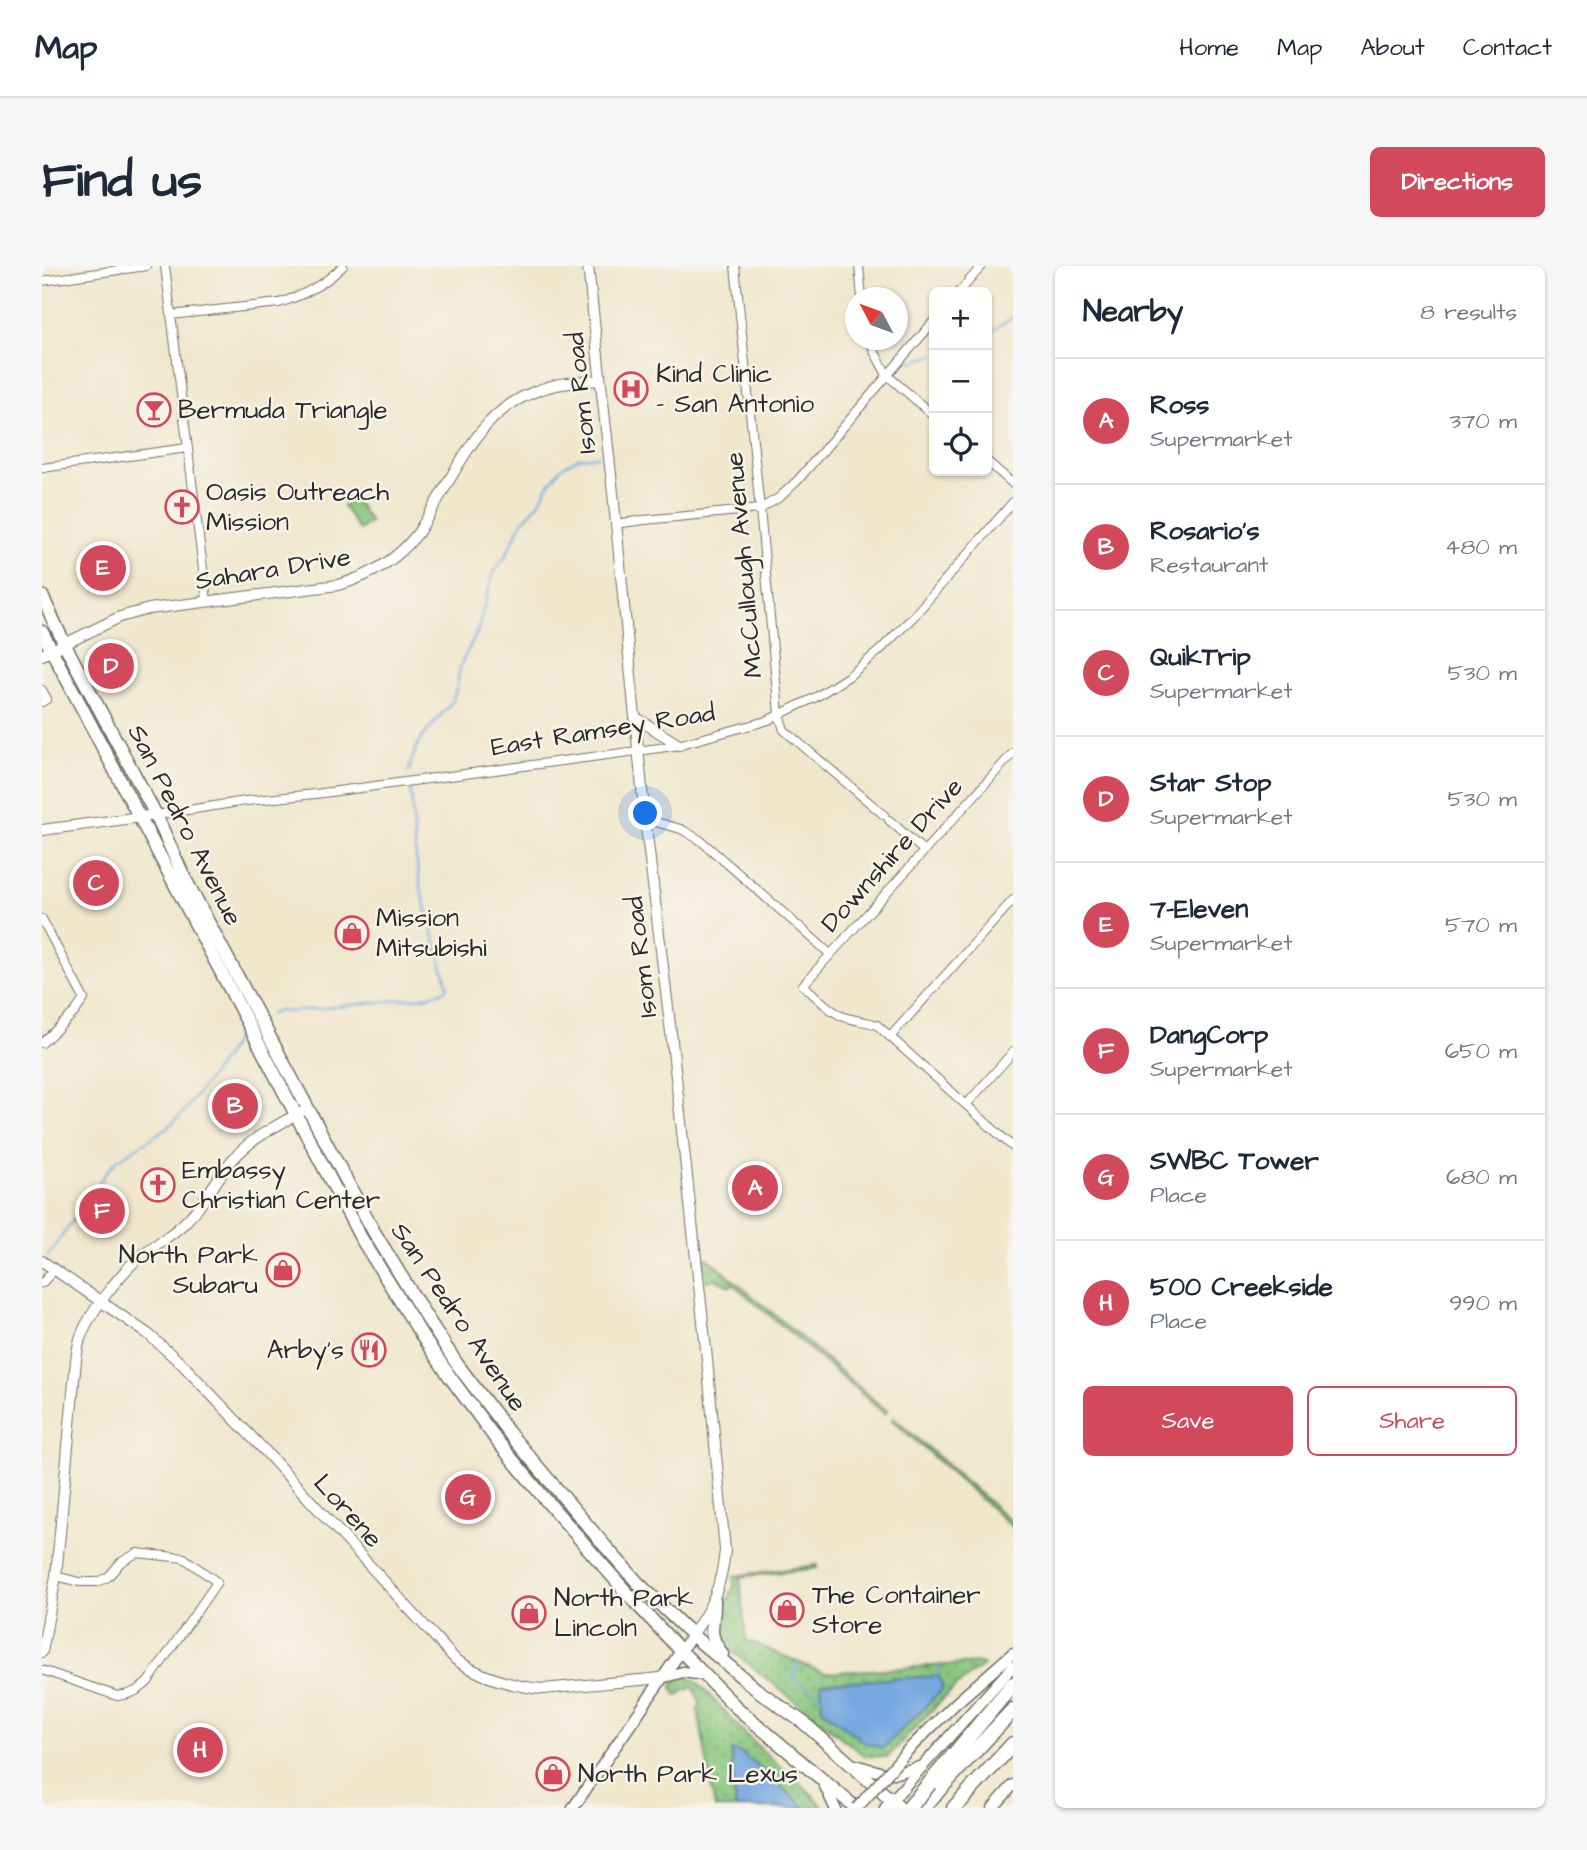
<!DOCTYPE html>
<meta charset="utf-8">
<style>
body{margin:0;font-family:"Architects Daughter",sans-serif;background:#f6f6f7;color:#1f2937}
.controls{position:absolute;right:21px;top:21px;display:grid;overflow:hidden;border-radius:10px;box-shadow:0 2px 5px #0004}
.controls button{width:63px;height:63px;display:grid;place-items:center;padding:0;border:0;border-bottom:2px solid #e0e1e3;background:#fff;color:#1f2937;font:35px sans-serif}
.compass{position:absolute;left:803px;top:21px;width:63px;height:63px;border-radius:50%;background:#fff;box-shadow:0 2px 5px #0004;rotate:311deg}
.you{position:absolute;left:604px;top:548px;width:24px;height:24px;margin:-18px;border:5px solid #fff;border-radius:50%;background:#1a73e8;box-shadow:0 0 0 10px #1a73e833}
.badge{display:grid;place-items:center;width:46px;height:46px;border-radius:50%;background:#d1495b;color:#fff;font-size:23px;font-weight:700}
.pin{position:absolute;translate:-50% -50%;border:4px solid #fff;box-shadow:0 2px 7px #0006}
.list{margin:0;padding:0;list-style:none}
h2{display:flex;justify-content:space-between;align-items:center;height:91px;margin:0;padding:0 28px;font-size:30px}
h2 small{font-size:23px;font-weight:400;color:#747a83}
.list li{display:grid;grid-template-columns:46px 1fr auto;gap:21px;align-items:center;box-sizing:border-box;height:126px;padding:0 28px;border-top:2px solid #e0e1e3}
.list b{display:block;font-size:26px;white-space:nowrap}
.list p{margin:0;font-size:23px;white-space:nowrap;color:#747a83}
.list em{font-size:23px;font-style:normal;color:#747a83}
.actions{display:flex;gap:14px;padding:21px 28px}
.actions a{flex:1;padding:16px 0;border:2px solid #d1495b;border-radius:10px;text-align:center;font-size:24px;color:#d1495b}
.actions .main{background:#d1495b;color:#fff}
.icon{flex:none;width:38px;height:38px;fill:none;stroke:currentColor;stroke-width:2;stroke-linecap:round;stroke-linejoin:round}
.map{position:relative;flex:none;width:971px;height:1542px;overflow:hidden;border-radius:10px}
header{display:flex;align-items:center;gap:42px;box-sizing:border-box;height:98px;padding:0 35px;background:#fff;border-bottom:2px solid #e0e1e3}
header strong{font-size:33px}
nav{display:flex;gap:38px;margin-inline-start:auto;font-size:24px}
.intro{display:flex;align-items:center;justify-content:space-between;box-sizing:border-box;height:168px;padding:0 42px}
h1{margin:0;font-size:49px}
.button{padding:18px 32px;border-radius:10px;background:#d1495b;color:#fff;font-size:24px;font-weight:700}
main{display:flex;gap:42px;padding:0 42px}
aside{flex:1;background:#fff;border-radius:10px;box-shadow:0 2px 5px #0004}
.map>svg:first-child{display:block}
.grass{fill:url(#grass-dots);stroke:#587854;stroke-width:2}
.pitch{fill:#86c57d;stroke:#587854;stroke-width:2}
.water{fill:#74a7e0;stroke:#506986;stroke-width:2}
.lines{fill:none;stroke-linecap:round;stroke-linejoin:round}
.stream{stroke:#74a7e0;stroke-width:2}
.minor-casing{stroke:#706d64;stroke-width:10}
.tertiary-casing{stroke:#706d64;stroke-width:12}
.secondary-casing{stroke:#706d64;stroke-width:13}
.primary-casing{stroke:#706d64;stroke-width:15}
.motorway-casing{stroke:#706d64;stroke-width:17}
.minor{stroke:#fff;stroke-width:8}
.tertiary{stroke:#fff;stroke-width:10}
.secondary{stroke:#fff;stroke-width:10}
.primary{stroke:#fff;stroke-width:12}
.motorway{stroke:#fff;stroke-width:14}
.secondary-bridge-casing{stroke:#706d64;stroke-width:13;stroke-linecap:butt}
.motorway-bridge-casing{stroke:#706d64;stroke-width:17;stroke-linecap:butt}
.secondary-bridge{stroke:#fff;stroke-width:10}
.motorway-bridge{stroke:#fff;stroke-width:14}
.labels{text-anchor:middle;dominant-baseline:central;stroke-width:5;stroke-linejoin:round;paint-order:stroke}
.poi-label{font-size:26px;fill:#2b2b2b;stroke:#f7f3e8;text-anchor:start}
.street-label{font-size:26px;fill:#2b2b2b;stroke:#f7f3e8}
</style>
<header>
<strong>Map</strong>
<nav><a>Home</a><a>Map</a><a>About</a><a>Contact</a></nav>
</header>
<div class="intro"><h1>Find us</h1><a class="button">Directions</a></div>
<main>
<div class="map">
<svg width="971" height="1542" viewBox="0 0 971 1542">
<defs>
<pattern id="grass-dots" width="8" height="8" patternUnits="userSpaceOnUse" patternTransform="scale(1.75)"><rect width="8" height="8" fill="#86c57d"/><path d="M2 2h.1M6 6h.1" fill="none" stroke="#6ea067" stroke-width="1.8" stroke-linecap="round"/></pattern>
</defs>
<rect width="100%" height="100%" fill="#f7f3e8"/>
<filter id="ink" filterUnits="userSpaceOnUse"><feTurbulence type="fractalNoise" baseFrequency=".0143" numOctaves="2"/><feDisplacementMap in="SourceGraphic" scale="14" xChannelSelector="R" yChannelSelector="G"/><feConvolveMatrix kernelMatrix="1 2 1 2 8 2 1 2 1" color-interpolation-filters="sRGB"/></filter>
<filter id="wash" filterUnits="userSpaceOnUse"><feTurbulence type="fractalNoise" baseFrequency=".00686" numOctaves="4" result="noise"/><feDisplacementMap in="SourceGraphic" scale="28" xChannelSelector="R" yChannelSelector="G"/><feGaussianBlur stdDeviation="1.57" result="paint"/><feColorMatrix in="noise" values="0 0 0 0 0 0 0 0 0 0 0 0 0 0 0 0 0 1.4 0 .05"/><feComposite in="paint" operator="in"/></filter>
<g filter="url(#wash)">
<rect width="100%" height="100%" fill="#f0e7cd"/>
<path class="grass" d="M662 992H666L845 1145 843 1148 691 1018 688 1020 673 1013 664 1015Z
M852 1152 971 1257V1262L850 1154Z
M775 1299V1302L698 1311 704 1374 782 1407 938 1397 942 1399C905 1424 876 1459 846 1491L823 1490 676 1374 677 1365 674 1364 675 1360 692 1320V1310Z
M640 1411 647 1412 656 1417 710 1475 775 1533 782 1542H673L656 1444 658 1438 652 1421 641 1425 635 1430 630 1421 633 1414Z"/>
<path class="pitch" d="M312 232 328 256 317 264 301 240Z"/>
<path class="water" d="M897 1410 901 1423 841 1482 824 1477 780 1443 779 1417Z
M689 1484 701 1488 764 1542H694Z"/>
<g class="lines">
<path class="stream" d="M945 68 971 51
M870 96 892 89
M367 505 372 487 378 474 410 436 415 421 418 400 435 366 452 306 464 289 480 256 497 237 507 218 519 202 536 192 556 190
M228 748 238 745 247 746 382 731 402 725 406 721 379 623 373 584 369 524
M6 990 63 908 75 894 125 862 141 847 183 791 199 764
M756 1396 751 1414 781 1431
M893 1411 898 1398"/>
</g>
</g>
<g filter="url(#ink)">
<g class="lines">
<defs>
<path id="minor" d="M123 0 165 335
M693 0 718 243 737 448 742 464 842 549
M817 0 820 32
M0 15 104 0
M917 26 940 0
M129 49 237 37C260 30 283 18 301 0
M828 74 832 85 845 109 892 150
M945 195 971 218
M0 202 145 182
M573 258 602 254 718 243 738 231 756 214 892 55
M0 424 5 433 0 436
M971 487 761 719C773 729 787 745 802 751 813 755 825 755 835 759L971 881
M114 549 204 535 273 528 632 480 724 455 774 431 807 410 837 385 870 352 971 236
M603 553 639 563 658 574 752 656
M847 554 882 585
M0 653 42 733 33 746 0 777
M757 660 788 688
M848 771 971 634
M924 839 971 786
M0 1017 12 1004
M0 1404 75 1430C88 1429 96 1425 106 1416L175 1316 142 1292 95 1287 79 1296 66 1311 55 1316H37L14 1310"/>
<path id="tertiary" d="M546 0 571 227 603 553 630 775 664 1083 683 1284C680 1318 670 1342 650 1369
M0 389 78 351 107 343 296 319C329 310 355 294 376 267 387 249 398 230 409 211 433 171 453 138 500 123 518 116 539 116 558 114
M593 451 637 479
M0 564 114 549
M0 995 106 1068 141 1099 224 1186 413 1393C440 1412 469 1420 501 1423L619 1412
M0 1386 14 1310 34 1094C35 1087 36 1080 38 1073 46 1048 80 1005 101 988 117 976 134 967 147 952 165 934 175 911 192 892 210 872 235 859 258 847"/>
<path id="secondary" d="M619 1412 641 1406 662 1409
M865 1485 914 1437 971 1387
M809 1498 842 1507H854L881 1500
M780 1514 793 1542
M531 1542 650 1369
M843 1542 971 1400
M951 1542 971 1519"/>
<path id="primary" d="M0 330 23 379 114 549 141 609 332 966 383 1049 415 1098 467 1167 563 1280 596 1317 650 1369 714 1423 762 1457 858 1542
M0 366 319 972 382 1073 408 1111 456 1176 503 1233 592 1335 639 1385 694 1441 814 1542
M672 1334C673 1361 663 1364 680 1388"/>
<path id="motorway" d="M888 1517 971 1418
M880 1542 971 1444
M912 1542 971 1478"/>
</defs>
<use href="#minor" class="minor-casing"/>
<use href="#tertiary" class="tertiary-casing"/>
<use href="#secondary" class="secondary-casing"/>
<use href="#primary" class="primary-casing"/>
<use href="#motorway" class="motorway-casing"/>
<use href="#minor" class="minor"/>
<use href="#tertiary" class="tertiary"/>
<use href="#secondary" class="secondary"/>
<use href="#primary" class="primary"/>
<use href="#motorway" class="motorway"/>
<defs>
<path id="secondary-bridge" d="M815 1542 865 1485"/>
<path id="motorway-bridge" d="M867 1542 888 1517"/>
</defs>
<use href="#secondary-bridge" class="secondary-bridge-casing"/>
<use href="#motorway-bridge" class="motorway-bridge-casing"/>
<use href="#secondary-bridge" class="secondary-bridge"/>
<use href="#motorway-bridge" class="motorway-bridge"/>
</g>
</g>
<defs>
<symbol id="hospital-ring" viewBox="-11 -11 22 22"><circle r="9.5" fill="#f7f3e8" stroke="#d1495b" stroke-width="1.5"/><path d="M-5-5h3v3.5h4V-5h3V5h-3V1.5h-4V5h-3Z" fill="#d1495b"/></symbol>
<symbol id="bar-ring" viewBox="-11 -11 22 22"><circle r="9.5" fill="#f7f3e8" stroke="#d1495b" stroke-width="1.5"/><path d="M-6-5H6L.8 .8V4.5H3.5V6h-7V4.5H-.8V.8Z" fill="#d1495b"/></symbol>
<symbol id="church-ring" viewBox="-11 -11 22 22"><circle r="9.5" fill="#f7f3e8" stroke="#d1495b" stroke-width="1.5"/><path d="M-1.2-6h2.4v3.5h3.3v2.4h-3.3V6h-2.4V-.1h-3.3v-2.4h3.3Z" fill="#d1495b"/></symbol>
<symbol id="shop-ring" viewBox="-11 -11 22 22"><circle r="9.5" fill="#f7f3e8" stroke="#d1495b" stroke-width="1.5"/><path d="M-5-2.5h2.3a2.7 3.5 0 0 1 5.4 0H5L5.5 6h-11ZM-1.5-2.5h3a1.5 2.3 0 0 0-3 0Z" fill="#d1495b"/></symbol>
<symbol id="restaurant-ring" viewBox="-11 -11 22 22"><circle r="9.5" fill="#f7f3e8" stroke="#d1495b" stroke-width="1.5"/><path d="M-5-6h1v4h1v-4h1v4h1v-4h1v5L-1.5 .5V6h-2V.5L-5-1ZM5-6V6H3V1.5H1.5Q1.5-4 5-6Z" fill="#d1495b"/></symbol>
</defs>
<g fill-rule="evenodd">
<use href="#hospital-ring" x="570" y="104" width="38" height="38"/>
<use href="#bar-ring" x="93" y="125" width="38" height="38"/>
<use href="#church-ring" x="121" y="222" width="38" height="38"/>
<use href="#shop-ring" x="291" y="648" width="38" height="38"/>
<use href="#church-ring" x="97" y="900" width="38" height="38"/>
<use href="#shop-ring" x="222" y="985" width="38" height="38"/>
<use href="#restaurant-ring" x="308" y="1065" width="38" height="38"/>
<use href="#shop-ring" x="726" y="1325" width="38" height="38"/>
<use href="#shop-ring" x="468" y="1328" width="38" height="38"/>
<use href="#shop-ring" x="492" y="1489" width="38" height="38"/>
</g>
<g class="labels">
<g class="poi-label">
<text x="614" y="108">Kind Clinic<tspan x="614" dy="30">– San Antonio</tspan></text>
<text x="136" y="144">Bermuda Triangle</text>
<text x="164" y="226">Oasis Outreach<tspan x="164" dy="30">Mission</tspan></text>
<text x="334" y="652">Mission<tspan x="334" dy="30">Mitsubishi</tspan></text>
<text x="140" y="904">Embassy<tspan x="140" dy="30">Christian Center</tspan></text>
<text x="216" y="989" text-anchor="end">North Park<tspan x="216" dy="30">Subaru</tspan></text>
<text x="302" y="1084" text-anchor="end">Arby's</text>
<text x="770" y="1329">The Container<tspan x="770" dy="30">Store</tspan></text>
<text x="512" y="1332">North Park<tspan x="512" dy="30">Lincoln</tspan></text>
<text x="536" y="1508">North Park Lexus</text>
</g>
<g class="street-label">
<text transform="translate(539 127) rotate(-96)">Isom Road</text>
<text transform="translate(702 299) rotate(-95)">McCullough Avenue</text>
<text transform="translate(231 303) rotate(-9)">Sahara Drive</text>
<text transform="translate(561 464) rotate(-9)">East Ramsey Road</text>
<text transform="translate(143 559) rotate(63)">San Pedro Avenue</text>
<text transform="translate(850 589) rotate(-48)">Downshire Drive</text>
<text transform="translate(599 691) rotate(-97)">Isom Road</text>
<text transform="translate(417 1051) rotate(56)">San Pedro Avenue</text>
<text transform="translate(306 1245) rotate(48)">Lorene</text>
</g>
</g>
</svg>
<div class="controls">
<button>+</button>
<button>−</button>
<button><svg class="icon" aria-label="locate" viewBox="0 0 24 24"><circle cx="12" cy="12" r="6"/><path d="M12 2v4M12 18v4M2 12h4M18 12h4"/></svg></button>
</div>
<svg class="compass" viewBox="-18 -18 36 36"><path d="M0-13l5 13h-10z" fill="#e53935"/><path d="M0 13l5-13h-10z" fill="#747a83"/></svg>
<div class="you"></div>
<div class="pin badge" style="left:713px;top:922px">A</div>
<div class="pin badge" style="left:193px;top:840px">B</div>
<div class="pin badge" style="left:54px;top:617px">C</div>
<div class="pin badge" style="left:69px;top:400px">D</div>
<div class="pin badge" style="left:61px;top:302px">E</div>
<div class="pin badge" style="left:60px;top:945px">F</div>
<div class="pin badge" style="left:426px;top:1231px">G</div>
<div class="pin badge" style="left:158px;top:1484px">H</div>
</div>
<aside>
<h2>Nearby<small>8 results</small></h2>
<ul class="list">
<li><span class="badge">A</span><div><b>Ross</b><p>Supermarket</p></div><em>370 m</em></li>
<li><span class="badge">B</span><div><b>Rosario's</b><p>Restaurant</p></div><em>480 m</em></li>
<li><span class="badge">C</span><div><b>QuikTrip</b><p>Supermarket</p></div><em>530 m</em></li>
<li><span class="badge">D</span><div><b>Star Stop</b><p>Supermarket</p></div><em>530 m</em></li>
<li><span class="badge">E</span><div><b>7-Eleven</b><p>Supermarket</p></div><em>570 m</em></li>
<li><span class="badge">F</span><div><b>DangCorp</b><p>Supermarket</p></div><em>650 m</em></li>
<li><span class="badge">G</span><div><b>SWBC Tower</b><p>Place</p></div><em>680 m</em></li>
<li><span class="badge">H</span><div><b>500 Creekside</b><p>Place</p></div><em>990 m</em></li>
</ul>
<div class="actions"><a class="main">Save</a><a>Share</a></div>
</aside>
</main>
